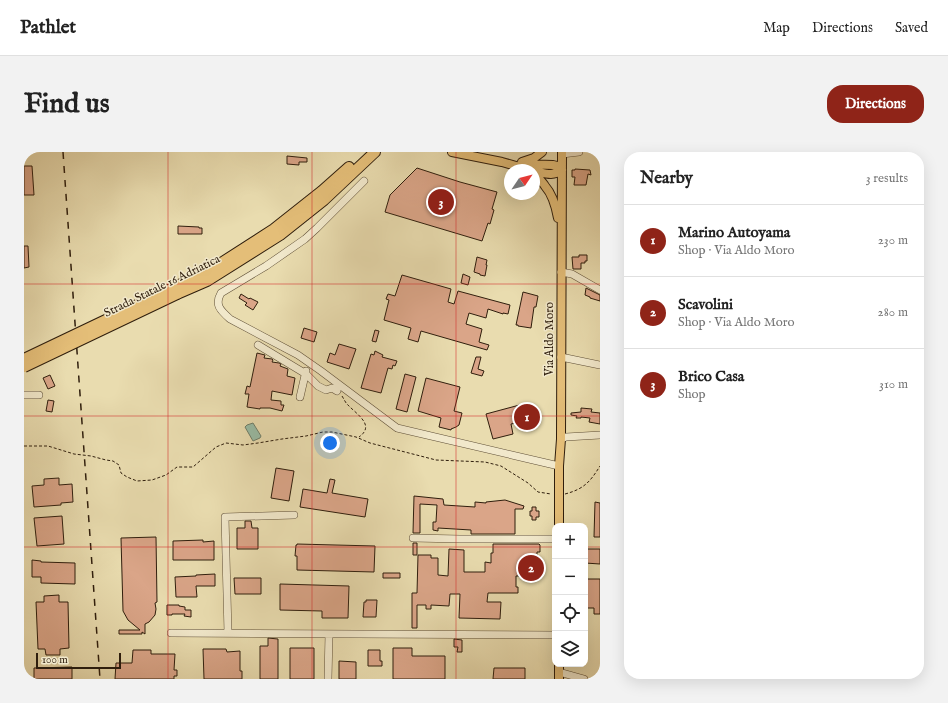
<!DOCTYPE html>
<meta charset="utf-8">
<style>
body{margin:0;font-family:"IM FELL English",serif;background:#f2f2f2;color:#222}
.controls{position:absolute;right:12px;bottom:12px;display:grid;overflow:hidden;border-radius:8px;box-shadow:0 4px 16px #0002}
.controls button{width:36px;height:36px;display:grid;place-items:center;padding:0;border:0;border-bottom:1px solid #e0e0e0;background:#fff;color:#222;font:20px sans-serif}
.compass{position:absolute;left:480px;top:12px;width:36px;height:36px;border-radius:50%;background:#fff;box-shadow:0 4px 16px #0002;rotate:55deg}
.scale{position:absolute;left:12px;bottom:10px;width:85px;box-sizing:border-box;padding-left:4px;border:2px solid #2f1e0d;border-top:0;font-size:11px;line-height:14px;white-space:nowrap;color:#2f1e0d;-webkit-text-stroke:3px #f1e8cb;paint-order:stroke}
.you{position:absolute;left:306px;top:291px;width:14px;height:14px;margin:-10px;border:3px solid #fff;border-radius:50%;background:#1a73e8;box-shadow:0 0 0 6px #1a73e833}
.badge{display:grid;place-items:center;width:26px;height:26px;border-radius:50%;background:#8f2418;color:#fff;font-size:13px;font-weight:700}
.pin{position:absolute;translate:-50% -50%;border:2px solid #fff;box-shadow:0 1px 4px #0006}
.list{margin:0;padding:0;list-style:none}
h2{display:flex;justify-content:space-between;align-items:center;height:52px;margin:0;padding:0 16px;font-size:17px}
h2 small{font-size:13px;font-weight:400;color:#767676}
.list li{display:grid;grid-template-columns:26px 1fr auto;gap:12px;align-items:center;box-sizing:border-box;height:72px;padding:0 16px;border-top:1px solid #e0e0e0}
.list b{display:block;font-size:15px;white-space:nowrap}
.list p{margin:0;font-size:13px;white-space:nowrap;color:#767676}
.list em{font-size:13px;font-style:normal;color:#767676}
.icon{flex:none;width:22px;height:22px;fill:none;stroke:currentColor;stroke-width:2;stroke-linecap:round;stroke-linejoin:round}
.map{position:relative;flex:none;width:576px;height:527px;overflow:hidden;border-radius:16px}
header{display:flex;align-items:center;gap:24px;box-sizing:border-box;height:56px;padding:0 20px;background:#fff;border-bottom:1px solid #e0e0e0}
header strong{font-size:19px}
nav{display:flex;gap:22px;margin-inline-start:auto;font-size:14px}
.intro{display:flex;align-items:center;justify-content:space-between;box-sizing:border-box;height:96px;padding:0 24px}
h1{margin:0;font-size:28px}
.button{padding:10px 18px;border-radius:16px;background:#8f2418;color:#fff;font-size:14px;font-weight:700}
main{display:flex;gap:24px;padding:0 24px}
aside{flex:1;background:#fff;border-radius:16px;box-shadow:0 4px 16px #0002}
.map>svg:first-child{display:block}
.water{fill:#99bca5;stroke:#6f7d68}
.building{fill:#daa588;stroke:#2f1e0d}
.lines{fill:none;stroke-linecap:round;stroke-linejoin:round}
.minor-casing{stroke:#5e4e36;stroke-width:8}
.major-casing{stroke:#2f1e0d;stroke-width:10}
.highway-casing{stroke:#2f1e0d;stroke-width:12}
.path{stroke:#2f1e0d;stroke-width:1;stroke-dasharray:3 2;stroke-linecap:butt}
.minor{stroke:#f1e8cb;stroke-width:7}
.major{stroke:#e4be78;stroke-width:8}
.highway{stroke:#e4be78;stroke-width:10}
.rail{stroke:#2f1e0d;stroke-width:1.5;stroke-dasharray:7 7;stroke-linecap:butt}
.highway-bridge-casing{stroke:#2f1e0d;stroke-width:12;stroke-linecap:butt}
.highway-bridge{stroke:#e4be78;stroke-width:10}
.grid{fill:none;stroke:#d62828;stroke-width:1;stroke-opacity:0.55}
.labels{text-anchor:middle;dominant-baseline:central;stroke-width:3;stroke-linejoin:round;paint-order:stroke}
.street-label{font-size:12px;fill:#2f1e0d;stroke:#f1e8cb}
</style>
<header>
<strong>Pathlet</strong>
<nav><a>Map</a><a>Directions</a><a>Saved</a></nav>
</header>
<div class="intro"><h1>Find us</h1><a class="button">Directions</a></div>
<main>
<div class="map">
<svg width="576" height="527" viewBox="0 0 576 527">
<rect width="100%" height="100%" fill="#e9dcaf"/>
<filter id="stains"><feTurbulence type="fractalNoise" baseFrequency=".005" numOctaves="4"/><feColorMatrix values="0 0 0 0 .2 0 0 0 0 .09 0 0 0 0 .02 0 0 0 .5 -.17"/></filter>
<radialGradient id="worn" r=".72"><stop offset=".6" stop-color="#630" stop-opacity="0"/><stop offset="1" stop-color="#630" stop-opacity=".3"/></radialGradient>
<path class="water" d="M229 271 237 284 236 286 229 289 221 275 223 273Z"/>
<path class="building" d="M263 4 283 6V10H275V13L263 12Z
M0 14H8L10 43H0Z
M393 16 436 30 473 40 468 57 470 58 466 72 464 71 458 89 361 60 366 43Z
M551 17 566 18 567 23 564 22 562 33H550L551 25H548V18H551Z
M154 74 175 75V76H178V82H154Z
M0 94H4L5 115 0 116Z
M555 103H563V109H561V111H557V117H549L548 105H555Z
M453 105 463 108 462 113H463L461 124 456 123V122L450 120Z
M439 122 446 125 444 133 437 131Z
M378 123 427 137 424 150 430 152 434 139 486 153 484 162 479 161V162L464 157 462 166 445 161 442 172 458 177 455 190 465 193 463 198 397 179 394 190 384 187 387 176 360 168 365 148 362 147 364 142 371 144Z
M562 136 576 143V149L566 146V145L561 143Z
M499 140 514 144 512 155H510L507 176 494 174V173H492Z
M217 142 225 147 226 146 234 150 229 158 221 153 223 151 215 146Z
M280 176 293 180 290 190 277 186Z
M351 178 355 179 352 190 348 189Z
M315 192 332 197 325 217 303 210 306 201 311 203Z
M351 199 359 203 358 205 373 209 371 214 369 213 368 217 364 216 357 241 337 236 347 202 350 203Z
M233 201 241 203 240 206 248 207 249 208 248 210 255 211 257 212 256 214 264 217 263 224 271 226 268 243 248 239 247 248 257 249V253H260L258 259 246 256H236V257L223 255 225 242H221L223 234 226 235Z
M452 205H457L454 217 460 219 458 224 447 221Z
M381 222 392 225 383 260 372 257Z
M26 223 31 234 24 237 19 226Z
M402 226 436 235 430 259 438 261 435 273 432 275 427 277V278L415 275 417 266 394 259Z
M24 248 30 249 28 260 22 259Z
M503 251 508 268 487 272 489 282 469 287 462 262Z
M557 256 568 257 567 260 576 261V272L565 270 566 266 557 265V266H552L553 264 547 263V261L557 260Z
M252 316 270 319 265 349 247 346Z
M35 326V333L48 332 49 350 37 351V353L10 355 8 334 20 333V327Z
M306 327 311 328 308 341 344 347 341 365 276 355 279 337 303 341Z
M390 344 419 347 420 353 451 355V350L462 351V350L481 348 500 354 499 357H491V382H447V378L414 376V379L409 378V370H412L413 353 396 352V381H389Z
M571 350 576 351V385H570Z
M508 355H512V359H515V365H512V368H508V364H506V359H508Z
M38 364 40 392 13 394 10 366Z
M221 369H227L228 376H234V397H213V376H221Z
M132 385 133 450 131 451 132 457 131 463 125 470 121 472V482L118 480V482H95V478H116L104 468 99 459 97 386Z
M179 388V390L190 389V408H149V389Z
M389 391H393V403H389Z
M273 392 351 394 350 420 273 418V404H271L272 393H273Z
M469 392H515L516 393V400H513V406H512V420H517V424H492V435H494V441H464L463 450H477L476 467 435 466 436 442H426L425 454 407 453V457H402V453H393V476H388V441H393L394 403H407V406H414V423L424 424 425 397 440 398V420H461V410L467 411V401H469Z
M561 397H576V412L561 411Z
M8 408 17 409V410L51 411V432L17 431V425H8Z
M359 421H376V426H359Z
M191 422V434H172L173 445H152L151 425 172 424V423Z
M210 426H237V442H211Z
M561 427H576V462H570V456H561Z
M256 432 325 434 324 466H298V459L256 458Z
M35 443V450H44L45 496 36 497V503H22L21 497H14L12 450H20V444Z
M342 448H353L352 465H339L340 450H342Z
M143 453H155V454L161 455V458H167V465L160 464 161 462H148V463H143Z
M244 486 254 487V527H236V494H244Z
M430 487 438 488V500H433L434 495H430Z
M266 496H290V527H266Z
M369 496H388V504H421V527H369Z
M179 497H202L203 500 216 499V519H218V527H180Z
M109 498H127V502H151L150 518H153V524H150V527H91L92 511H108Z
M344 498H356V509H358V514H344Z
M315 509 332 510V527H315Z
M48 515V527H10V516Z
M470 516H501V527H469Z"/>
<g class="lines">
<defs>
<path id="minor" d="M538 2 555 0
M340 29 293 76 281 87 242 114 197 141C190 153 197 159 206 167L274 203 297 219 373 276 535 314
M537 120 548 122 576 138
M234 193 282 222 294 234 302 238 308 236 313 239
M537 205 576 213
M0 243H15
M276 245 282 219
M537 287 542 285 576 283
M389 386 436 387H531
M147 481 531 483
M204 481 201 365 270 363
M535 520 560 527
M304 527 305 482"/>
<path id="major" d="M428 0 478 10 506 18
M498 10 510 6 518 0
M497 12 529 13 533 14 538 18C528 25 521 21 510 19
M510 22C514 26 518 29 521 34 529 43 532 55 534 66
M535 374V314L537 287 538 0
M535 527V512"/>
<path id="highway" d="M149 136 191 115 250 77 298 39 325 15
M153 142 183 129 256 83 300 48 351 0"/>
</defs>
<use href="#minor" class="minor-casing"/>
<use href="#major" class="major-casing"/>
<use href="#highway" class="highway-casing"/>
<path class="path" d="M318 244C320 247 321 250 323 252 332 262 352 273 335 285
M0 294H24L50 302 67 304 82 308 89 309 95 313 97 321 103 325 113 329 128 328 142 323 153 315H169L192 295 202 291 219 293 234 291 258 287 282 284 299 280H308L332 285 346 291 412 308 461 310 477 314 504 331 514 340 527 342
M541 342C560 337 566 330 576 314"/>
<use href="#minor" class="minor"/>
<use href="#major" class="major"/>
<use href="#highway" class="highway"/>
<path class="rail" d="M39 0 76 527"/>
<defs>
<path id="highway-bridge" d="M0 207 149 136
M0 215 153 142"/>
</defs>
<use href="#highway-bridge" class="highway-bridge-casing"/>
<use href="#highway-bridge" class="highway-bridge"/>
</g>
<path class="grid" d="M144 0V527M288 0V527M432 0V527M0 132H576M0 264H576M0 395H531M561 395H576"/>
<g class="labels">
<g class="street-label">
<text transform="translate(138 134) rotate(-26)">Strada Statale 16 Adriatica</text>
<text transform="translate(525 187) rotate(-90)">Via Aldo Moro</text>
</g>
</g>
<rect width="100%" height="100%" filter="url(#stains)"/>
<rect width="100%" height="100%" fill="url(#worn)"/>
</svg>
<div class="controls">
<button>+</button>
<button>−</button>
<button><svg class="icon" aria-label="locate" viewBox="0 0 24 24"><circle cx="12" cy="12" r="6"/><path d="M12 2v4M12 18v4M2 12h4M18 12h4"/></svg></button>
<button><svg class="icon" aria-label="layers" viewBox="0 0 24 24"><path d="M12 4l9 5-9 5-9-5zM3 14l9 5 9-5"/></svg></button>
</div>
<svg class="compass" viewBox="-18 -18 36 36"><path d="M0-13l5 13h-10z" fill="#e53935"/><path d="M0 13l5-13h-10z" fill="#767676"/></svg>
<div class="scale">100 m</div>
<div class="you"></div>
<div class="pin badge" style="left:503px;top:265px">1</div>
<div class="pin badge" style="left:507px;top:416px">2</div>
<div class="pin badge" style="left:417px;top:50px">3</div>
</div>
<aside>
<h2>Nearby<small>3 results</small></h2>
<ul class="list">
<li><span class="badge">1</span><div><b>Marino Autoyama</b><p>Shop · Via Aldo Moro</p></div><em>230 m</em></li>
<li><span class="badge">2</span><div><b>Scavolini</b><p>Shop · Via Aldo Moro</p></div><em>280 m</em></li>
<li><span class="badge">3</span><div><b>Brico Casa</b><p>Shop</p></div><em>310 m</em></li>
</ul>
</aside>
</main>
